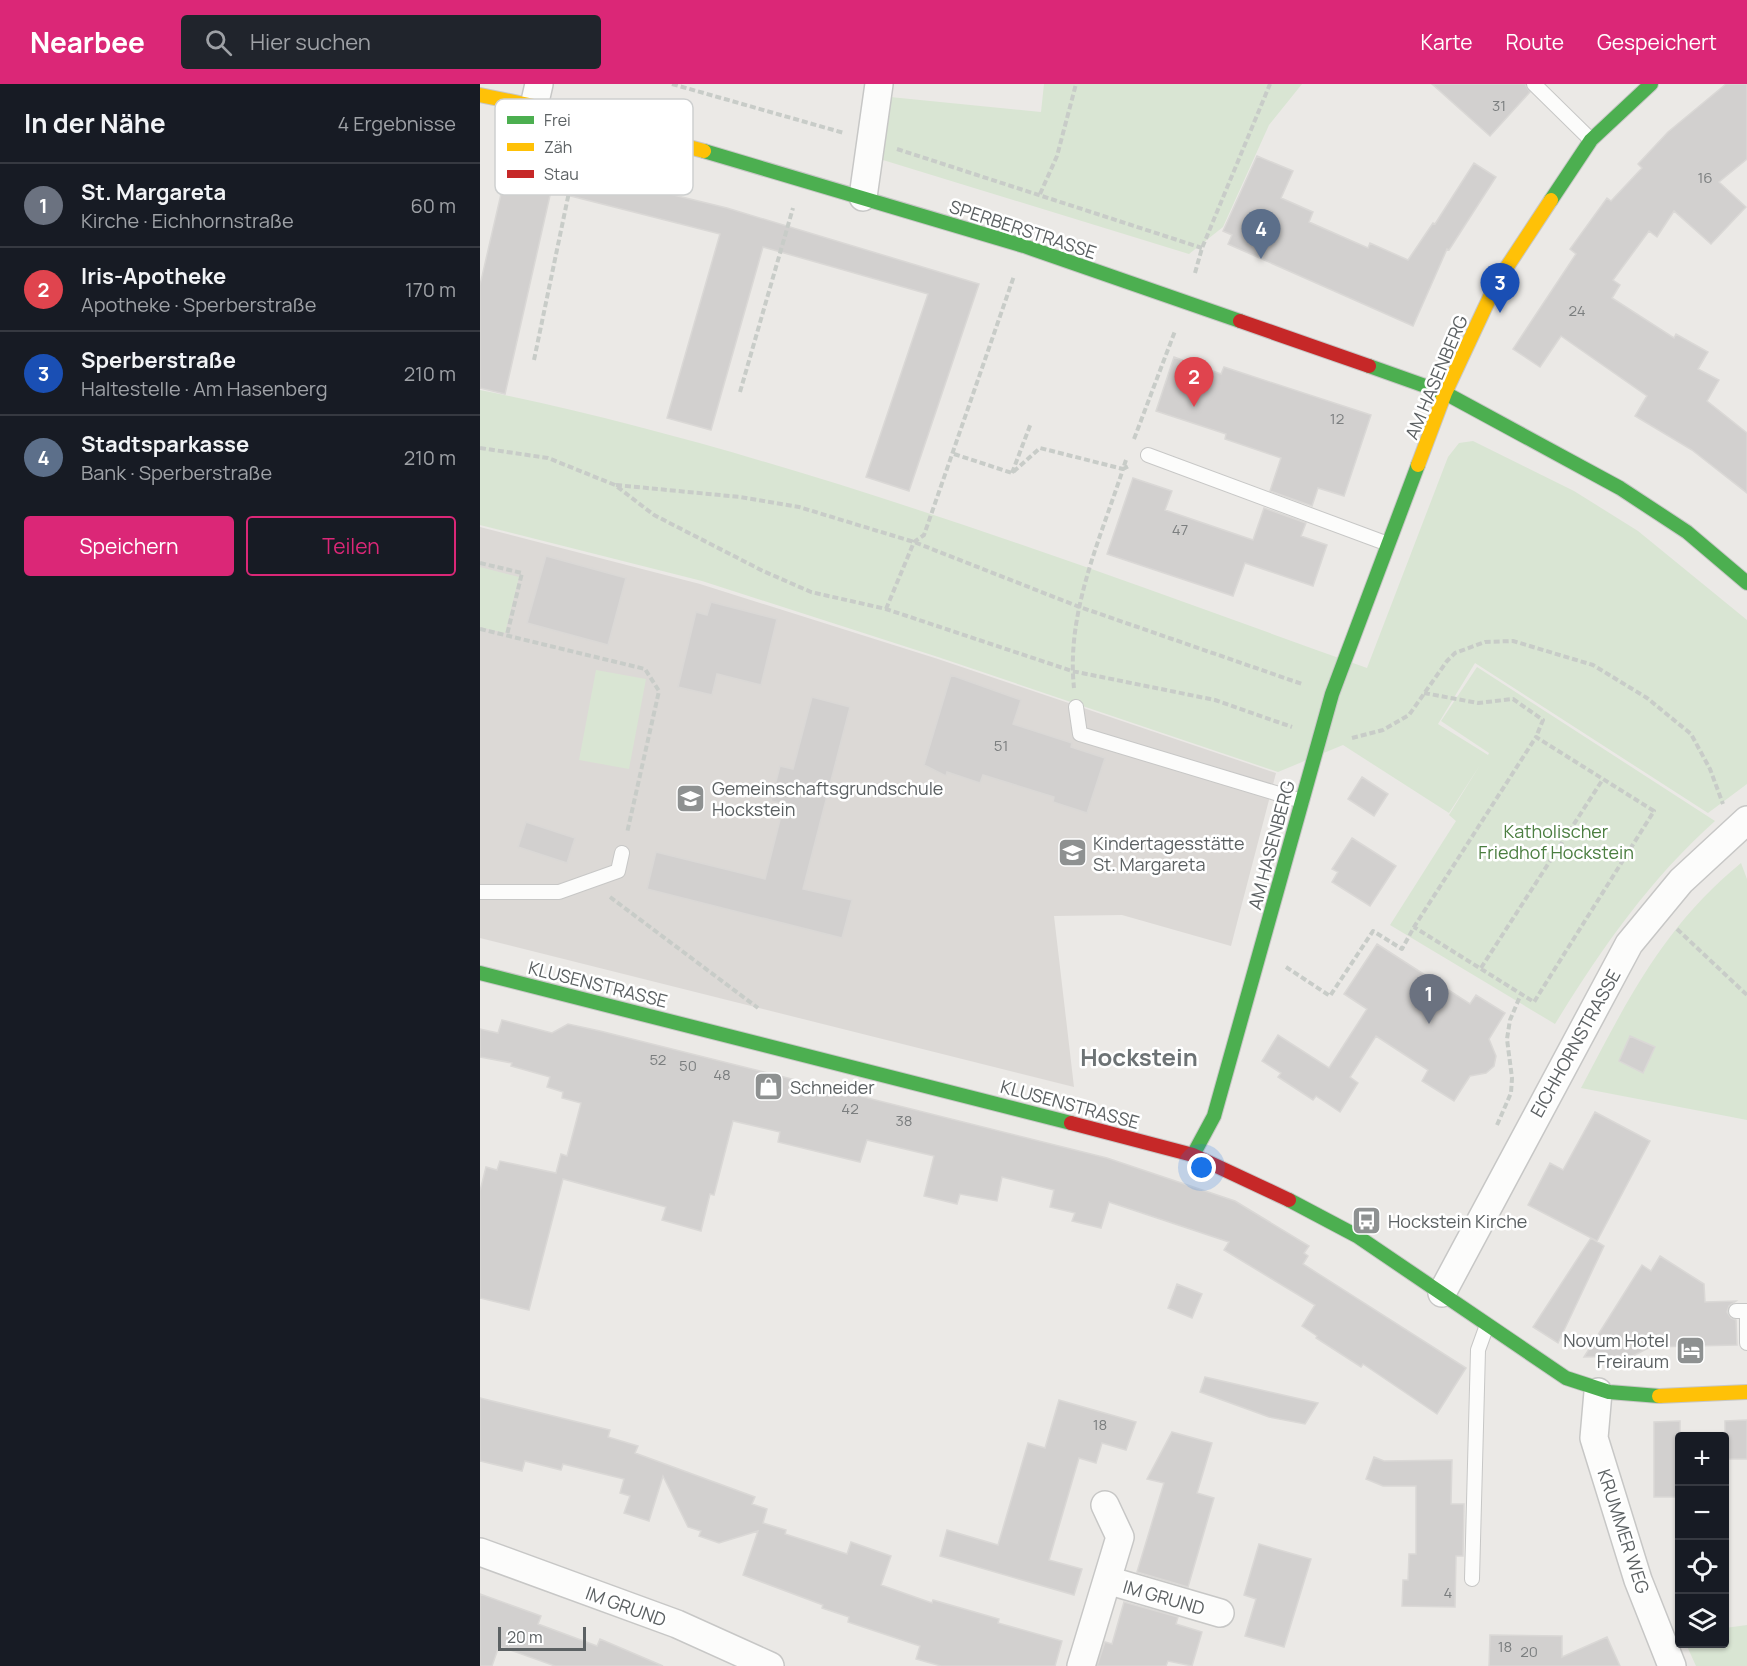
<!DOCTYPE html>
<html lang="de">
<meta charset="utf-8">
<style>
body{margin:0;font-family:Manrope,sans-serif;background:#20242c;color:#f1f3f6}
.controls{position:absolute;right:18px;bottom:18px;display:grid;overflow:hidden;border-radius:6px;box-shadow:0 2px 4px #0004}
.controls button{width:54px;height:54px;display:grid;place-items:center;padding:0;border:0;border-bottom:2px solid #363941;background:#171b24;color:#f1f3f6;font:30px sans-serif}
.scale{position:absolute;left:18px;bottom:15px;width:88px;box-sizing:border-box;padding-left:6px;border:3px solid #5c6163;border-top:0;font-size:16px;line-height:21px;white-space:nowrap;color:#5c6163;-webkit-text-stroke:4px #fff;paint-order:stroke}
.you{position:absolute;left:722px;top:1084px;width:21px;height:21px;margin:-15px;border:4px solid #fff;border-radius:50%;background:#1a73e8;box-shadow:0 0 0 9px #1a73e833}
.badge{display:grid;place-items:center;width:39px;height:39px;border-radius:50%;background:#db2777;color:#fff;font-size:20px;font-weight:700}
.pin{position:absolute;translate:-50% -50px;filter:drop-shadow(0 2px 3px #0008)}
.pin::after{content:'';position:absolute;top:32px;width:21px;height:18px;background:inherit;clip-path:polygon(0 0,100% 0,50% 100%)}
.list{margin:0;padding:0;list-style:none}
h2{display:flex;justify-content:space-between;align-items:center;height:78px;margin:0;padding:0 24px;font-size:26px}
h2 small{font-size:20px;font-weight:400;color:#9ea1a6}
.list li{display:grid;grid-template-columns:39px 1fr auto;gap:18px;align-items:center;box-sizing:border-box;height:84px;padding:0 24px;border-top:2px solid #363941}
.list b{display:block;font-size:22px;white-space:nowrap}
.list p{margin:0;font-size:20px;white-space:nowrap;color:#9ea1a6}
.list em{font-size:20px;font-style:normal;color:#9ea1a6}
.actions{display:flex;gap:12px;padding:18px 24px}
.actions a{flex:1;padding:14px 0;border:2px solid #db2777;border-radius:6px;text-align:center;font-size:21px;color:#db2777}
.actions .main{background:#db2777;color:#fff}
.icon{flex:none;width:33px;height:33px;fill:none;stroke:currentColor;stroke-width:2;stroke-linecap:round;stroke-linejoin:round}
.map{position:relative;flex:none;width:1267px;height:1582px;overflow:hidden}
header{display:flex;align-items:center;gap:36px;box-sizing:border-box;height:84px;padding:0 30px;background:#db2777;color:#fff}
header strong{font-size:28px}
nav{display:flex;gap:33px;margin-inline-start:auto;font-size:21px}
.search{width:420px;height:54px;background:#20242c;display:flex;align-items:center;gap:15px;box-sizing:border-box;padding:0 21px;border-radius:6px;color:#9ea1a6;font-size:22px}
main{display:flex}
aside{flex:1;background:#171b24}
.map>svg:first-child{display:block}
.education{fill:#dcd9d6}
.green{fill:#d9e5d3}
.building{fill:#d2d0cf;stroke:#dad8d6;stroke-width:1.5}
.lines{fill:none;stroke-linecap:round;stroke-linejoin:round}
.lane-casing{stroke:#c7c7c6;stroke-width:16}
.street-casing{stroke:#c7c7c6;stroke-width:30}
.fast-casing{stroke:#c7c7c6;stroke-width:16}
.slow-casing{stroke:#c7c7c6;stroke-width:16}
.jam-casing{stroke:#c7c7c6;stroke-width:16}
.path{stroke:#c8ccc8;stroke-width:4;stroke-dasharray:6 3;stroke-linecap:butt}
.lane{stroke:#fcfcfb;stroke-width:14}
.street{stroke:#fcfcfb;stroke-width:27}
.fast{stroke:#4caf50;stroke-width:14}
.slow{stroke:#ffc107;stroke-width:14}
.jam{stroke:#c62828;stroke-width:14}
.labels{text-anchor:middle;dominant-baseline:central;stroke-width:5;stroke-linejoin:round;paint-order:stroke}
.number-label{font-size:15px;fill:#7b7e7f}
.street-label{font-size:18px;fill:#5c6163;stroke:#fff}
.poi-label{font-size:18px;fill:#5c6163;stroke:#fff;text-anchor:start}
.park-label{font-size:18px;fill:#4b7e40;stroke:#fff}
.district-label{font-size:24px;font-weight:bold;fill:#6d7375;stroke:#fff}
.key{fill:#fff;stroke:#ced0d0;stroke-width:1.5}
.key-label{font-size:16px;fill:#5c6163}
</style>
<header>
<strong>Nearbee</strong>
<div class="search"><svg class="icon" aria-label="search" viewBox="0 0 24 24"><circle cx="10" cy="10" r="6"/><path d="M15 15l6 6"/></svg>Hier suchen</div>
<nav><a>Karte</a><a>Route</a><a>Gespeichert</a></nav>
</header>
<main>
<aside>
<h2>In der Nähe<small>4 Ergebnisse</small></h2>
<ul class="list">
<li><span class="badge" style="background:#6b7280">1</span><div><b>St. Margareta</b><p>Kirche · Eichhornstraße</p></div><em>60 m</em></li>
<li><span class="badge" style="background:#e0444e">2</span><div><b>Iris-Apotheke</b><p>Apotheke · Sperberstraße</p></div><em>170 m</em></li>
<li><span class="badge" style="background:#1a4fb4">3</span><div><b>Sperberstraße</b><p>Haltestelle · Am Hasenberg</p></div><em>210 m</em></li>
<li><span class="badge" style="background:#5c6f8a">4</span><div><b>Stadtsparkasse</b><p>Bank · Sperberstraße</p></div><em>210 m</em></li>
</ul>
<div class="actions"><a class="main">Speichern</a><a>Teilen</a></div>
</aside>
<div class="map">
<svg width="1267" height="1582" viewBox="0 0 1267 1582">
<rect width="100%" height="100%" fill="#ebe9e6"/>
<path class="education" d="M0 443 220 500 458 575 796 689 751 862 642 831 574 832 594 1003 0 854Z"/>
<path class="green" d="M564 0H822L789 41 743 143 709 170 403 76 410 13 561 28Z
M0 306C304 368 596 480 887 584L968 373 979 359 993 357 1094 407 1158 447 1267 536V700L1228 729 995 579 958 640 1008 671 1009 669 961 637 997 583 1235 737C1170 795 1121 865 1075 940L910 841 976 737 969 731 1000 681 969 729 863 661 798 688 458 573 222 497 0 441Z
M0 483 39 493 25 549 0 543Z
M116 586 166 595 149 685 99 676Z
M1261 779 1267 795V1036L1101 1004C1147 917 1183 843 1261 779Z
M1267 1541V1582H1216L1206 1560H1244L1245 1544Z"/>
<path class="building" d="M952 0H1045L1050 8 1010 52Z
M1246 0H1267V75L1239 98 1266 123 1231 160 1194 127 1177 153 1169 147 1133 196 1140 201 1132 214 1194 254 1196 250 1228 268 1218 285 1239 296 1227 317 1267 349V409L1212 366 1155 332 1167 312 1081 252 1060 283 1033 265 1096 170 1090 165 1127 114 1131 117 1162 84 1158 80 1188 48Z
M30 71 247 124 499 200 429 407 386 393 448 210 283 163 231 346 187 334 240 150 71 107 25 310 0 304V201Z
M777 72 813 87 801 114 833 128 829 138 888 164 890 159 928 176 953 139 955 140 994 79 1016 93 969 166 967 165 933 242 748 160 752 151 743 147Z
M694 273 741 290 744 283 891 331 864 412 838 404 832 422 790 407 801 374 745 355 746 350 676 327Z
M653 394 692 407 685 426 773 456 784 424 826 439 821 452 847 461 833 502 765 479 753 512 627 470Z
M66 472 146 494 128 561 47 539Z
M231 518 297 535 281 601 237 590 232 611 198 603 216 528 227 531Z
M471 591 541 616 533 640 592 659 591 663 625 674 607 729 573 718 574 713 503 691 500 699 467 688 466 692 444 681Z
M332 613 370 623 323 805 372 816 362 854 167 805 176 768 285 795 304 720 291 717 300 682 313 685Z
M882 693 908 710 894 732 868 715Z
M46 738 95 754 87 779 38 763Z
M872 754 916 782 890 822 852 798 858 788 852 785Z
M897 860 990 920 996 911 1025 929 1009 955 1016 972 1014 982 1006 989 990 992 974 1017 942 997 948 986 896 952 870 993 878 999 860 1028 836 1012 833 1016 798 993 801 989 782 977 798 951 849 984 887 925 864 910Z
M22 936 72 949 88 940 120 947 627 1074 755 1117 829 1162 824 1169 828 1172 823 1180 986 1284 957 1330 883 1280 881 1283 836 1254 837 1252 822 1242 835 1221 744 1166 749 1158 629 1118 621 1144 592 1137 595 1129 570 1123 574 1106 522 1093 517 1117 480 1110 477 1120 444 1112 454 1072 387 1056 380 1078 298 1058 300 1048 253 1037 234 1111 230 1110 221 1147 182 1136 186 1123 83 1095 49 1226 0 1214V1107L6 1083 17 1086 20 1077 76 1089 81 1070 87 1072 101 1019 82 1014 83 1008 67 1003 70 993 31 982 32 979 0 973V945L18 949Z
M1150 952 1175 963 1163 989 1139 977Z
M1115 1028 1170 1057 1117 1157 1048 1121 1070 1079 1083 1086Z
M1111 1154 1124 1162 1078 1259 1053 1243Z
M1180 1172 1224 1200 1225 1218 1256 1217 1249 1222 1247 1228 1251 1234 1256 1236 1257 1261 1170 1263 1153 1272 1104 1273 1162 1181 1171 1187Z
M697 1200 722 1210 712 1234 688 1224Z
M725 1293 838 1319 825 1340 789 1333 720 1308Z
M0 1314 130 1346 128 1353 158 1362 155 1369 275 1413 272 1420 287 1425 283 1439 306 1446 305 1450 367 1470 371 1458 411 1472 401 1501 452 1519 453 1516 519 1535 518 1539 582 1557 575 1582H461L436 1575 440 1562 368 1538 369 1533 342 1524 343 1521 263 1491 278 1447 239 1459 219 1452 221 1447 208 1443 183 1392 169 1437 144 1429 150 1412 140 1409 144 1395 83 1380 81 1386 45 1377 42 1387 0 1377Z
M579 1316 656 1338 646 1366 622 1359 616 1379 599 1374 569 1476 602 1485 594 1511 460 1472 467 1446 518 1461 548 1359 565 1364Z
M1267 1336V1375H1245V1337Z
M1200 1337V1413H1174V1338Z
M692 1348 732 1359 717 1409 734 1414 708 1503 657 1488 684 1399 667 1395Z
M894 1373 904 1377 972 1376 971 1420H984L983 1472H976L975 1523 922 1522 923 1496H928L929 1470H936V1402H903L886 1395Z
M779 1460 831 1475 804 1563 765 1552 776 1515 764 1511Z
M0 1510 61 1532 58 1540 117 1562 120 1555 183 1582H75L19 1562 12 1582H0Z
M644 1518 698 1533 696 1540 722 1548 712 1582 688 1577 686 1582H617L625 1558 632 1560Z
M1010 1551 1082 1552V1573L1127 1553 1140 1582H1009Z"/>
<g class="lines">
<defs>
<path id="lane" d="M1054 0 1111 56
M668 371 908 460
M596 623 600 650 822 717
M0 808H79L138 787 142 769
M1256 1227H1267V1259
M992 1495 998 1266 1007 1241"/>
<path id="street" d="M54 22 59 0
M383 113 399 0
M962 1209 1149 860 1201 797 1267 736
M1118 1308 1114 1354 1158 1496 1192 1582
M0 1468 197 1540 290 1582
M627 1496 740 1529
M601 1582 640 1453 625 1421"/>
<path id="fast" d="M224 67 544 162 760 237
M1071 116 1111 56 1171 0
M889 282 965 309 1140 404 1207 448 1267 499
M0 889 591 1039
M713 1071 734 1032 852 610 938 381
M809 1116 877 1152 1086 1294 1129 1308 1179 1312"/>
<path id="slow" d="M0 11 54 22 224 67
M938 381 965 309 1017 198 1071 116
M1179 1312 1267 1308"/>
<path id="jam" d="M760 237 889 282
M591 1039 713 1071 809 1116"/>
</defs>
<use href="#lane" class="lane-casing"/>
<use href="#street" class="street-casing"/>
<use href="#fast" class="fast-casing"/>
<use href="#slow" class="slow-casing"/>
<use href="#jam" class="jam-casing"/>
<path class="path" d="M192 0 364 49
M417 65 722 164
M560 110 577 72 596 0
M715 189 722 164 790 0
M54 276 98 65
M260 308 313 124
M654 355 695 247
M0 364 68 374 135 401 174 431 283 487 331 508 406 525 592 587 735 616 812 643
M474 370 532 389 560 364 643 385C620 456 586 528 594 604
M646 376 643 385 649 382
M532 389 551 339
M136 401 260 413 319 423 434 458 597 522 822 600
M0 479 42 489 27 551
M406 525 434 458 444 451 534 192
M0 545 165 585 179 607 147 749
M944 609 998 619 1033 615 1063 636 1056 653
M872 654 903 646 929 631 967 577 975 569 1005 558 1033 557 1113 581 1167 614 1211 650 1230 685 1243 720
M130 813 278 924
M1197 845 1267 911
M806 883 850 912 893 847 922 865 934 843 1056 653 1174 727 1054 918 934 843
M1001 884 1123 695
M1017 1041 1031 1009 1032 994 1027 955 1030 936 1041 910"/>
<use href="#lane" class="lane"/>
<use href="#street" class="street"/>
<use href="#fast" class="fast"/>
<use href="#slow" class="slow"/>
<use href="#jam" class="jam"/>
</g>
<defs>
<symbol id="school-square" viewBox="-11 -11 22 22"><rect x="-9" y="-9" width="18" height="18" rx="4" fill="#8e9191" stroke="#fff"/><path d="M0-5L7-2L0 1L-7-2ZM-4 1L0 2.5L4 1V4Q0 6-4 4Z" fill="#fff"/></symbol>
<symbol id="shop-square" viewBox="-11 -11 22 22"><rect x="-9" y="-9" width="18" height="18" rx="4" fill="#8e9191" stroke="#fff"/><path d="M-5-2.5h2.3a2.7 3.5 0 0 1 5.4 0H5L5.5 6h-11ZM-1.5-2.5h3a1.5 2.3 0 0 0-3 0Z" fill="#fff"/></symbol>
<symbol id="bus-square" viewBox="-11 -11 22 22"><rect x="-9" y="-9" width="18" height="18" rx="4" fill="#8e9191" stroke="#fff"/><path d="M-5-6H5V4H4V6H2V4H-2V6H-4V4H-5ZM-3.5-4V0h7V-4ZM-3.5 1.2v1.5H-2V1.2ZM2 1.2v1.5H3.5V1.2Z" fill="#fff"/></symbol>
<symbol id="hotel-square" viewBox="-11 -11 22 22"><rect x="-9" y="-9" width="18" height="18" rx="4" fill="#8e9191" stroke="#fff"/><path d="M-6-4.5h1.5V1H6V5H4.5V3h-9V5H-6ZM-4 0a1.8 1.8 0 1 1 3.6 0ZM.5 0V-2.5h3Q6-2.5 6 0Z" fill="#fff"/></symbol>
</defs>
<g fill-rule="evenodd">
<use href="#school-square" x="194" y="698" width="33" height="33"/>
<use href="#school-square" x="576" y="752" width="33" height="33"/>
<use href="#shop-square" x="272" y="986" width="33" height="33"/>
<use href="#bus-square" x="870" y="1120" width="33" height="33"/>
<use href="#hotel-square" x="1194" y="1250" width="33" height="33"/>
</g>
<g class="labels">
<g class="number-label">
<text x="1019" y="21">31</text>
<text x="1225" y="93">16</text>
<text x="1097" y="226">24</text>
<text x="857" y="334">12</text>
<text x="700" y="445">47</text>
<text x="521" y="661">51</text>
<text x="178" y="975">52</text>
<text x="208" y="981">50</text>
<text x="242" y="990">48</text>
<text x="370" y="1024">42</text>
<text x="424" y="1036">38</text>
<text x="620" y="1340">18</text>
<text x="968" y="1508">4</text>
<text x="1025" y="1562">18</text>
<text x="1049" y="1567">20</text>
</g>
<g class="street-label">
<text transform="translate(543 145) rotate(18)">SPERBERSTRASSE</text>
<text transform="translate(956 293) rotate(-67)">AM HASENBERG</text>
<text transform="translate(791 761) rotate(-75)">AM HASENBERG</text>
<text transform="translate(118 900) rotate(14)">KLUSENSTRASSE</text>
<text transform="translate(1095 959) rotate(-61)">EICHHORNSTRASSE</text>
<text transform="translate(590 1020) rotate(15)">KLUSENSTRASSE</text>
<text transform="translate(1144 1447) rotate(72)">KRUMMER WEG</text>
<text transform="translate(684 1513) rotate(16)">IM GRUND</text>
<text transform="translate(146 1522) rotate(20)">IM GRUND</text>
</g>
<g class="poi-label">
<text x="232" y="704">Gemeinschaftsgrundschule<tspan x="232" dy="21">Hockstein</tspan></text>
<text x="613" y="759">Kindertagesstätte<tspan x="613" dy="21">St. Margareta</tspan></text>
<text x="310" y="1003">Schneider</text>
<text x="908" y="1137">Hockstein Kirche</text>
<text x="1189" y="1256" text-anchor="end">Novum Hotel<tspan x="1189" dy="21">Freiraum</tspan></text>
</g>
<g class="park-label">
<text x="1076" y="747">Katholischer<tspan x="1076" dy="21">Friedhof Hockstein</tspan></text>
</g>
<g class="district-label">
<text x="659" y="972">Hockstein</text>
</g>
</g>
<rect x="15" y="15" width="198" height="96" rx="9" class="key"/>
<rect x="27" y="32" width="27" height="8" fill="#4caf50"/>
<rect x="27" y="59" width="27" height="8" fill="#ffc107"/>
<rect x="27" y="86" width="27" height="8" fill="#c62828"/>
<g class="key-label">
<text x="64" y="42">Frei</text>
<text x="64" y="69">Zäh</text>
<text x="64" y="96">Stau</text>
</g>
</svg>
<div class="controls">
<button>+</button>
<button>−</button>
<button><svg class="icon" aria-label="locate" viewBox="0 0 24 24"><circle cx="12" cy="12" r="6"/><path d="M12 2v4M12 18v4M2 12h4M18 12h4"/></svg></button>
<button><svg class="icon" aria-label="layers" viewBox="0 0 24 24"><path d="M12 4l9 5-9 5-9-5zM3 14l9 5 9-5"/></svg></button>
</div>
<div class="scale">20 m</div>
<div class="you"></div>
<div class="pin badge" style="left:949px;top:940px;background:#6b7280">1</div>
<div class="pin badge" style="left:714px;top:323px;background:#e0444e">2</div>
<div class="pin badge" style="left:1020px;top:229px;background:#1a4fb4">3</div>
<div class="pin badge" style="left:781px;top:175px;background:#5c6f8a">4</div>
</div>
</main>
